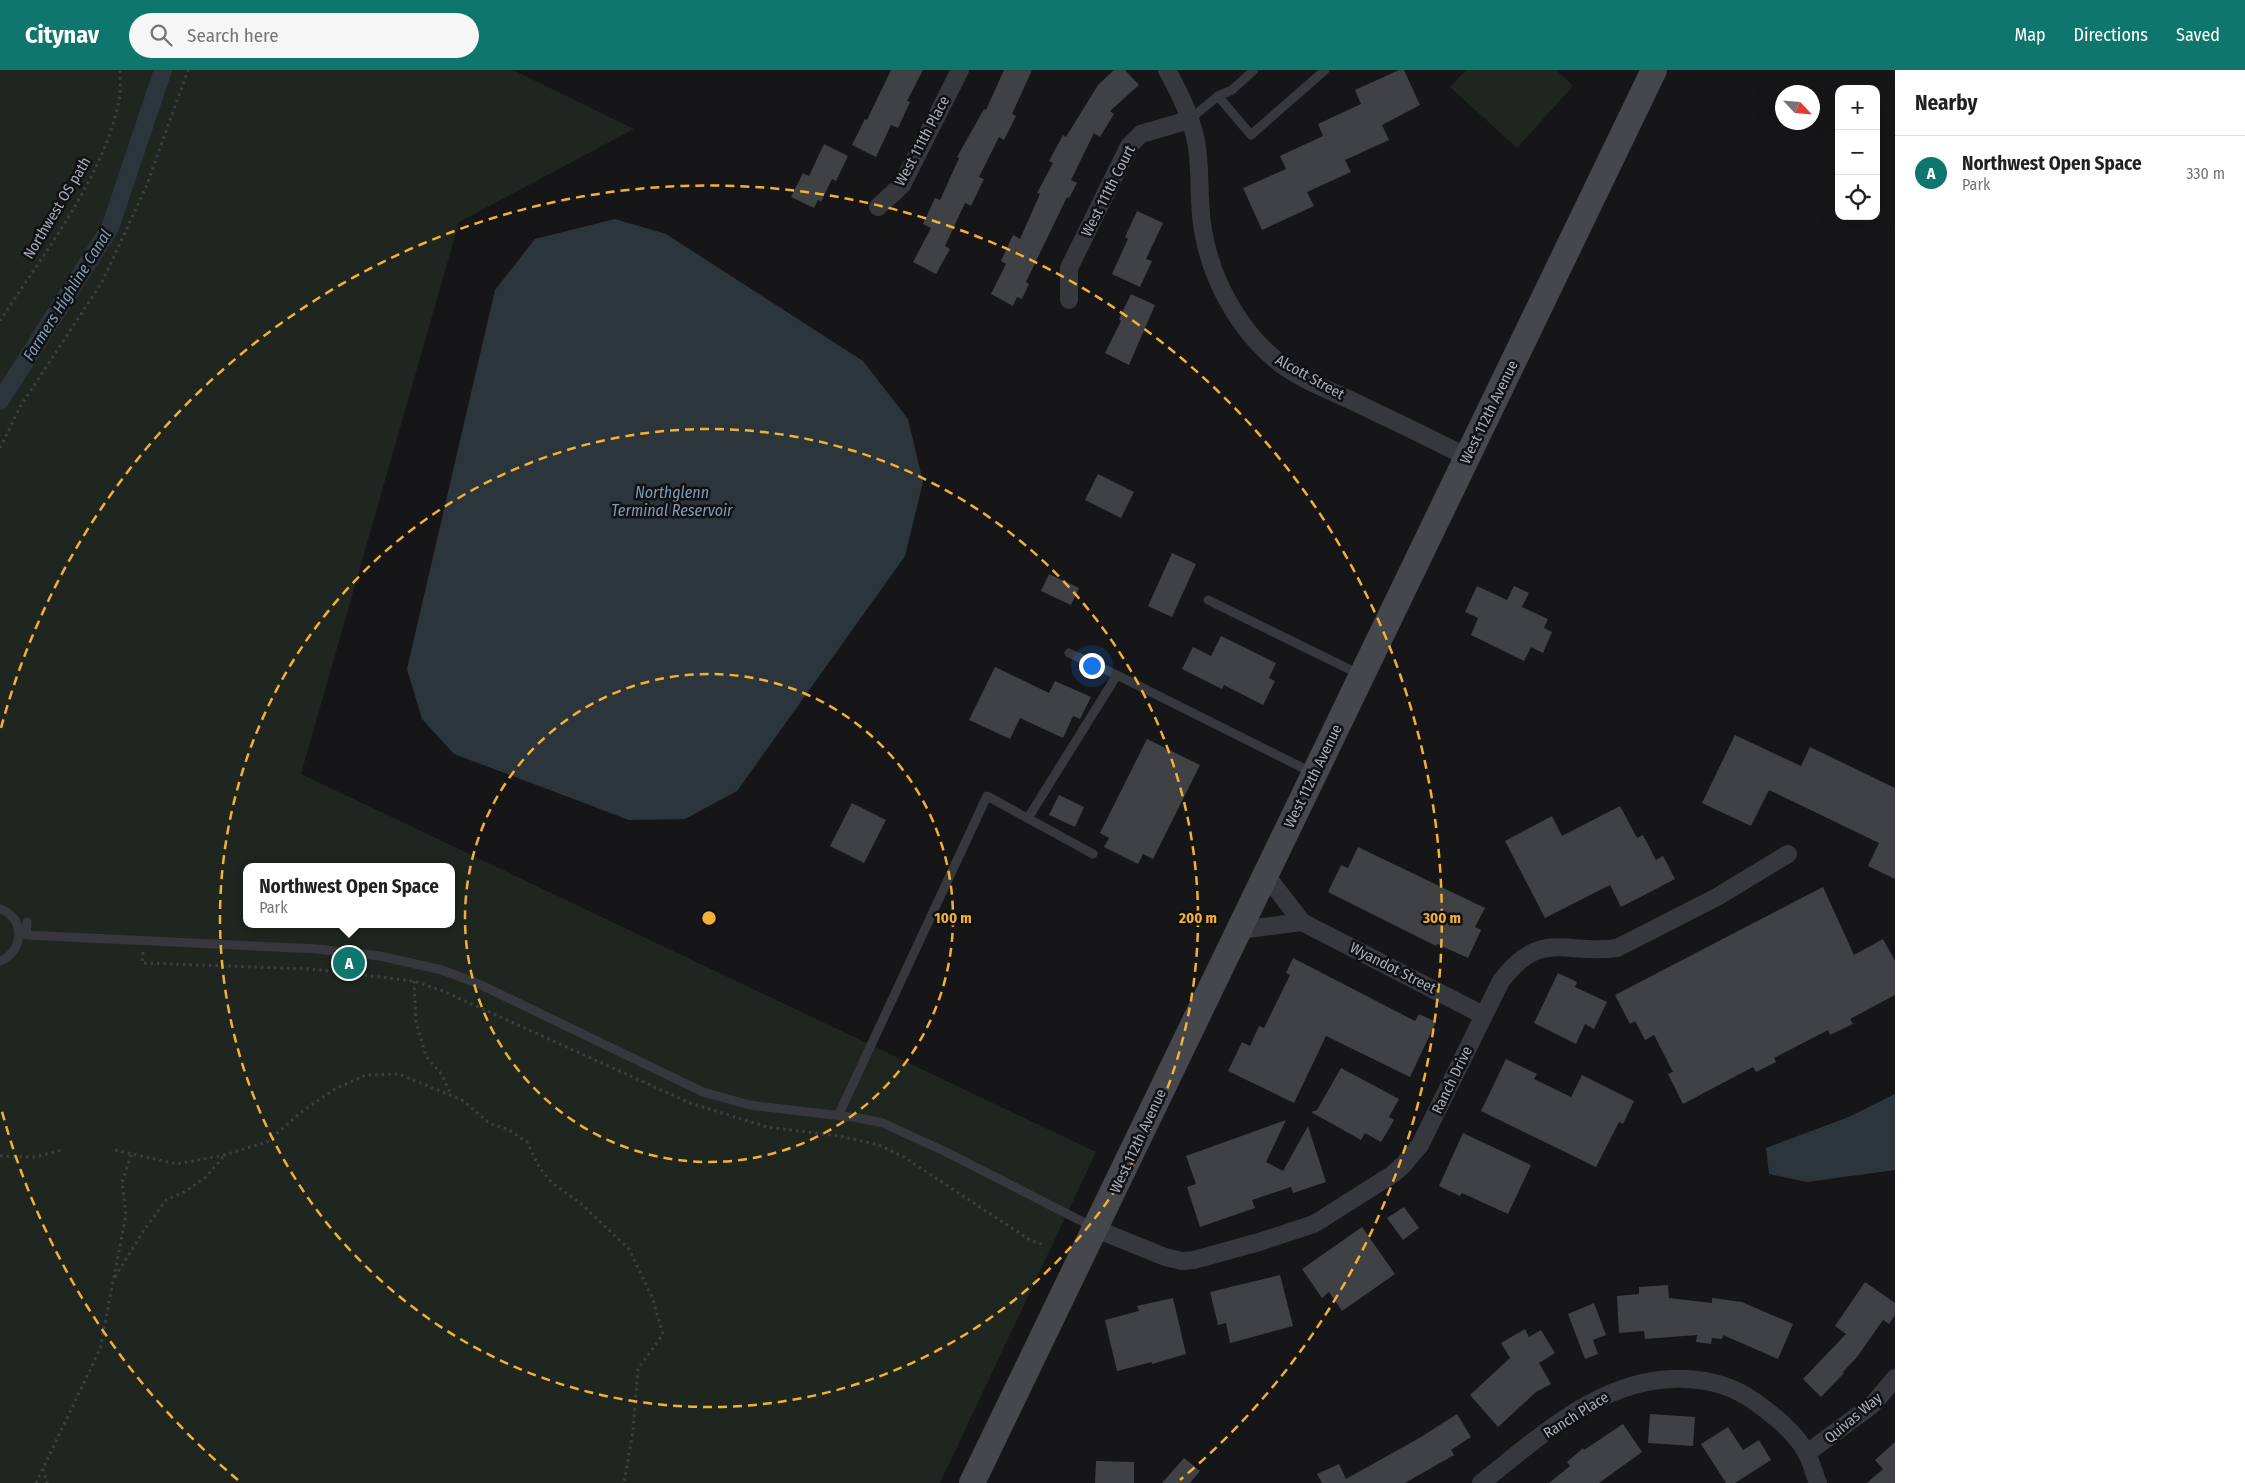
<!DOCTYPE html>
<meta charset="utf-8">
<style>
body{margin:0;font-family:"Fira Sans Condensed",sans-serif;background:#f6f6f6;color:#202124}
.controls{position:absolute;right:15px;top:15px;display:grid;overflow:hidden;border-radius:10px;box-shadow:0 5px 20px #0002}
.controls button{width:45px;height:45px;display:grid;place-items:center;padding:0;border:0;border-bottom:1px solid #e0e0e0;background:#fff;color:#202124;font:25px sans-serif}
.compass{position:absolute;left:1775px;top:15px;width:45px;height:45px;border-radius:50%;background:#fff;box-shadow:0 5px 20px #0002;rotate:116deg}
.you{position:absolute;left:1091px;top:595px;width:18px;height:18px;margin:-12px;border:4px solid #fff;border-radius:50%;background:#1a73e8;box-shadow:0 0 0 8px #1a73e833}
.badge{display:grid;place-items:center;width:32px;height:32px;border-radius:50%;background:#0f766e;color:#fff;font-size:16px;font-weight:700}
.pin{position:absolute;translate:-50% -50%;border:2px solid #fff;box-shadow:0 1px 5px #0006}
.popup{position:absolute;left:243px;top:793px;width:212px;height:65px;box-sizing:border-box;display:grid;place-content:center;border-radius:10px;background:#fff;filter:drop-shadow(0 1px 4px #0005);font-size:16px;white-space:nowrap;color:#757577}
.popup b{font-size:19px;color:#202124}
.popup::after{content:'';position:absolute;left:50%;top:100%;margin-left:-10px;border:10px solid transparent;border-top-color:#fff}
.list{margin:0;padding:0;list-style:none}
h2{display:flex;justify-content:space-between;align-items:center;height:65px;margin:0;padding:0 20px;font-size:21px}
h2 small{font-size:16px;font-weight:400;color:#757577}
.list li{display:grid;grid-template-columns:32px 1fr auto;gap:15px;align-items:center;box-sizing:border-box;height:75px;padding:0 20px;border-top:1px solid #e0e0e0}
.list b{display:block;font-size:19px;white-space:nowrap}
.list p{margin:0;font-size:16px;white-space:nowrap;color:#757577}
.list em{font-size:16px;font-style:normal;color:#757577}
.icon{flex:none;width:28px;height:28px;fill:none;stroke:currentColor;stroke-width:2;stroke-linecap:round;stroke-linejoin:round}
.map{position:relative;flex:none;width:1895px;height:1413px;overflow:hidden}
header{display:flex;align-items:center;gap:30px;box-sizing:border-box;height:70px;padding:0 25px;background:#0f766e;color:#fff}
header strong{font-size:24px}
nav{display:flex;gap:28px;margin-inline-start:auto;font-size:18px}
.search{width:350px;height:45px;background:#f6f6f6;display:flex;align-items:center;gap:12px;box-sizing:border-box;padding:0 18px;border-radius:28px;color:#757577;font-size:19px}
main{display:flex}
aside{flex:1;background:#fff}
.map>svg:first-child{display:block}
.green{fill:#1e261f;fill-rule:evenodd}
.water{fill:#2c353c}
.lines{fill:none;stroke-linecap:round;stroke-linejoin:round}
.canal{stroke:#2c353c;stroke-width:18}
.building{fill:#404145}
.path{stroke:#3d3f44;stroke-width:3;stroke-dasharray:2.5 4;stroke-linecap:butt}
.service{stroke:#37383d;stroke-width:9}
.minor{stroke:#37383d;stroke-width:18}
.secondary{stroke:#45474d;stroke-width:26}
.ring{fill:none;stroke:#f2b134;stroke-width:2.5;stroke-dasharray:9 6}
.labels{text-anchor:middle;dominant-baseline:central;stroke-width:5;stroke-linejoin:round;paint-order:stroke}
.street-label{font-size:15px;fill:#a8adb8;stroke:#111113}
.water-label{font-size:16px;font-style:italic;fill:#7f9bb3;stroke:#111113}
.centre{fill:#f2b134;stroke:#111113;stroke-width:2.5}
.ring-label{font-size:15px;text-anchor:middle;font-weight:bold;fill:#f2b134;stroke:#111113;stroke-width:5;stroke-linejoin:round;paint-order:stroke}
</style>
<header>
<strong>Citynav</strong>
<div class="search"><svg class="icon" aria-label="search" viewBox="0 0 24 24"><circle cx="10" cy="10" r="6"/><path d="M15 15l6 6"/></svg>Search here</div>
<nav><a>Map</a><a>Directions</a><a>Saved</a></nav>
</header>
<main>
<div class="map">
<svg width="1895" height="1413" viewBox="0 0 1895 1413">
<rect width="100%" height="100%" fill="#161618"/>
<path class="green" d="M0 0H513L634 59 459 152 301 704 1096 1082 940 1413H0ZM246 797H452V854H246Z
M1466 0H1556L1573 16 1517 78 1450 17Z"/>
<path class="water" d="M615 149 666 164 863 291 908 349 923 412 905 486 737 721 685 749 629 750 454 684 422 649 407 599 495 220 535 169Z
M1895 1024V1100L1807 1112 1769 1104 1766 1078 1851 1046Z"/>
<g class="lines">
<path class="canal" d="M0 331 110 158 163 0"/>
</g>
<path class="building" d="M891 0H923L907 31 910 32 898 58 891 55 876 87 852 75 865 49 867 50Z
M1004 0H1032L1012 44 1016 46 1004 70 999 67 979 107 984 109 971 136 965 133 945 176 950 179 936 204 913 192 931 158 923 154 935 128 940 130 959 88 957 87 984 39 986 40Z
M1114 0H1125L1139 15 1110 41 1114 44 1100 67 1094 63 1071 110 1077 113 1069 128 1067 127 1026 212 1029 214 1022 229 1017 227 1013 236 991 224 1006 194 1001 191 1013 165 1020 169 1040 124 1037 123 1053 93 1049 91 1063 65 1066 67 1098 15Z
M1399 0H1404L1420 35 1382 55 1389 70 1345 90 1351 102 1307 122 1314 136 1262 160 1243 118 1286 99 1280 86 1323 66 1318 54 1361 34 1355 20Z
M824 74 848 86 836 111 832 109 821 132 818 130 814 138 791 127 803 103 809 106Z
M1137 141 1163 153 1146 189 1152 191 1140 217 1112 204 1128 169 1125 167Z
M1131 224 1155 235 1129 295 1105 283 1121 251 1119 249Z
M1098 404 1134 422 1121 448 1085 430Z
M1172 483 1196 494 1172 547 1148 536Z
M1049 504 1079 518 1071 535 1041 521Z
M1477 516 1507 530 1514 516 1529 523 1522 537 1548 549 1544 558 1552 562 1543 583 1531 577 1524 591 1471 565 1478 548 1465 542Z
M1221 566 1276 593 1269 608 1275 611 1263 635 1224 615 1222 619 1182 599 1193 577 1211 586Z
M995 597 1049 623 1055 611 1091 627 1080 649 1073 646 1063 668 1020 648 1010 669 969 650Z
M1735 665 1801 696 1810 677 1895 718V809L1868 796 1879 773 1769 720 1751 756 1702 733Z
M1147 669 1200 695 1153 789 1143 784 1138 794 1104 777 1109 768 1100 763Z
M1059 725 1084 737 1075 757 1049 745Z
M852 733 886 750 864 793 830 776Z
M1620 736 1637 768 1643 765 1656 790 1663 786 1675 809 1621 837 1610 815 1545 848 1505 771 1552 746 1562 766Z
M1358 777 1485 838 1475 857 1481 860 1468 888 1437 874 1436 876 1328 822 1341 795 1348 798Z
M1823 817 1854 885 1883 869 1895 891V925L1850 949 1853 954 1830 965 1828 960 1774 988 1776 992 1756 1002 1753 997 1683 1034 1668 1004 1673 1002 1654 965 1645 970 1635 951 1630 954 1615 925Z
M1293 888 1415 951 1419 944 1436 952 1410 1007 1326 966 1294 1033 1228 1001 1242 972 1250 976 1259 956 1264 958 1290 905 1286 903Z
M1558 903 1577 912 1575 917 1607 932 1594 959 1585 954 1576 974 1534 953Z
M1506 989 1537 1004 1534 1009 1571 1027 1582 1005 1634 1031 1623 1054 1619 1052 1596 1097 1481 1041Z
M1341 998 1399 1029 1389 1047 1394 1050 1381 1072 1365 1063 1361 1070 1311 1042 1317 1040Z
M1286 1050 1266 1092 1283 1101 1308 1056 1326 1112 1293 1123 1291 1117 1252 1130 1255 1138 1200 1157 1187 1117 1196 1114 1186 1086Z
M1463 1063 1531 1095 1508 1144 1462 1123 1460 1126 1439 1116Z
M1404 1137 1419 1158 1403 1170 1387 1148Z
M1362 1157 1395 1204 1342 1241 1329 1222 1322 1228 1302 1199Z
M1280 1205 1293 1256 1230 1273 1226 1253 1218 1255 1210 1222Z
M1865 1212 1895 1233V1245L1889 1254 1883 1250 1857 1287 1843 1302 1844 1303 1821 1327 1803 1309 1846 1264 1835 1256Z
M1668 1215 1669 1228 1712 1233V1228L1742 1232 1793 1254 1778 1289 1723 1265 1722 1269 1712 1268 1711 1274 1696 1272 1697 1265 1645 1269 1644 1261 1619 1263 1617 1226 1639 1224V1217Z
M1173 1228 1186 1284 1152 1294V1292L1117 1301 1105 1250 1139 1241 1137 1236Z
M1594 1233 1606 1265 1593 1270 1598 1284 1585 1289 1568 1244Z
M1525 1259 1529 1267 1541 1260 1555 1283 1539 1293 1551 1314 1536 1322 1498 1357 1470 1325 1510 1288 1501 1273Z
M1457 1344 1471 1367 1451 1380 1454 1385 1405 1413H1322L1317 1404 1339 1394 1346 1409 1421 1367Z
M1650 1344 1695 1347 1693 1376 1648 1373Z
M1623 1354 1642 1382 1599 1413H1549L1570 1396 1567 1392 1583 1378 1584 1380Z
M1728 1357 1743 1380 1759 1370 1771 1390 1735 1413H1726L1701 1374Z
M1895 1372V1413H1867L1883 1399 1875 1390Z
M1184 1388 1200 1401 1190 1413H1162Z
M1096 1391 1134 1392V1413H1095Z"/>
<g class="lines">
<path class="path" d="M0 251C43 184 103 109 119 31 121 21 120 10 120 0
M0 378 20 337 102 212 146 117 188 0
M143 882 142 893 310 899 414 911 443 921 690 1033 767 1057 839 1066 879 1075 904 1087 1030 1170 1044 1175
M414 911 416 952 426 986 442 1005 451 1025
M115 1080 177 1094 224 1085 267 1072 300 1043 335 1019 366 1005 399 1004 462 1030 489 1053 509 1060 527 1072 539 1097 552 1113 578 1131 629 1179 652 1227 663 1264 638 1299 633 1361 624 1413
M0 1086 35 1087 61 1080
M115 1207 144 1160 166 1130 186 1121 206 1107 224 1086
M43 1399 47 1413
M36 1413 100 1279 126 1145 122 1112 132 1083"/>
<path class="service" d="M1218 26 1251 65 1325 0
M1189 50 1218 26 1232 20 1254 0
M1208 530 1359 604
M1117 605 1313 703
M1028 748 1117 605 1069 583
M0 839C26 847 24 882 0 891
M27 852 26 865 317 879 380 886 442 900 479 914 703 1022 750 1035 859 1048 883 1053 948 1083 1093 1157
M838 1046 987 726 1093 784"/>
<path class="minor" d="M1167 0C1180 24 1193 50 1197 77 1201 105 1198 133 1203 160 1211 210 1240 263 1281 294 1301 309 1326 319 1348 329 1388 348 1428 367 1467 387
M878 137 902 115 960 0
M1069 230V198L1129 76 1141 64 1189 50
M1265 804 1302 852 1483 945
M1239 860 1302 852
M1096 1159 1165 1187 1182 1191 1194 1190 1259 1172 1314 1154 1393 1104 1404 1094 1420 1075 1501 911C1542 857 1566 886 1617 878L1717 827 1788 784
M1807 1383 1872 1335 1895 1308
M1481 1413C1541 1366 1604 1305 1686 1309 1710 1310 1734 1317 1754 1331 1773 1345 1796 1362 1807 1384 1812 1393 1814 1404 1818 1413"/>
<path class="secondary" d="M972 1413 1654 0"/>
</g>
<g class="ring">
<circle cx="709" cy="848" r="244"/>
<circle cx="709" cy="848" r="489"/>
<path d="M238 1410A733 733 0 0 1 1 1038M1 658A733 733 0 1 1 1180 1410"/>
</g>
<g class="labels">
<g class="street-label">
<text transform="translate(922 71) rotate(-62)">West 111th Place</text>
<text transform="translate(1108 121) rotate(-63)">West 111th Court</text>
<text transform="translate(57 138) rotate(-59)">Northwest OS path</text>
<text transform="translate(1310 307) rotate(29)">Alcott Street</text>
<text transform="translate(1489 342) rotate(-64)">West 112th Avenue</text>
<text transform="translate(1313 706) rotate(-64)">West 112th Avenue</text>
<text transform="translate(1393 898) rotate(27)">Wyandot Street</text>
<text transform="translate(1452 1010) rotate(-64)">Ranch Drive</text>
<text transform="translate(1138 1071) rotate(-65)">West 112th Avenue</text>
<text transform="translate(1576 1345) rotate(-32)">Ranch Place</text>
<text transform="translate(1853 1348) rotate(-40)">Quivas Way</text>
</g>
<g class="water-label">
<text transform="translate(67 225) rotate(-58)">Farmers Highline Canal</text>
<text x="672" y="422">Northglenn<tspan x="672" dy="18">Terminal Reservoir</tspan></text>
</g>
</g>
<circle cx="709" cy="848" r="8" class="centre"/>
<g class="ring-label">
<text x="953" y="853">100 m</text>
<text x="1198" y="853">200 m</text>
<text x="1442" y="853">300 m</text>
</g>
</svg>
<div class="controls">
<button>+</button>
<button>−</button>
<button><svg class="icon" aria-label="locate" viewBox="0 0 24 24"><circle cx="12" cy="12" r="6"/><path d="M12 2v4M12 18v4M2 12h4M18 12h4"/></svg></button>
</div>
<svg class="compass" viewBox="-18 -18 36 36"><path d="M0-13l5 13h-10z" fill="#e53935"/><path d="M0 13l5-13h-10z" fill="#757577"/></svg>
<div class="you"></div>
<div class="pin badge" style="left:349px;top:893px">A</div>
<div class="popup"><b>Northwest Open Space</b>Park</div>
</div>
<aside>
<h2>Nearby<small></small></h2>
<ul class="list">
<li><span class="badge">A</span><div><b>Northwest Open Space</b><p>Park</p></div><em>330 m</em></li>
</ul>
</aside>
</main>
